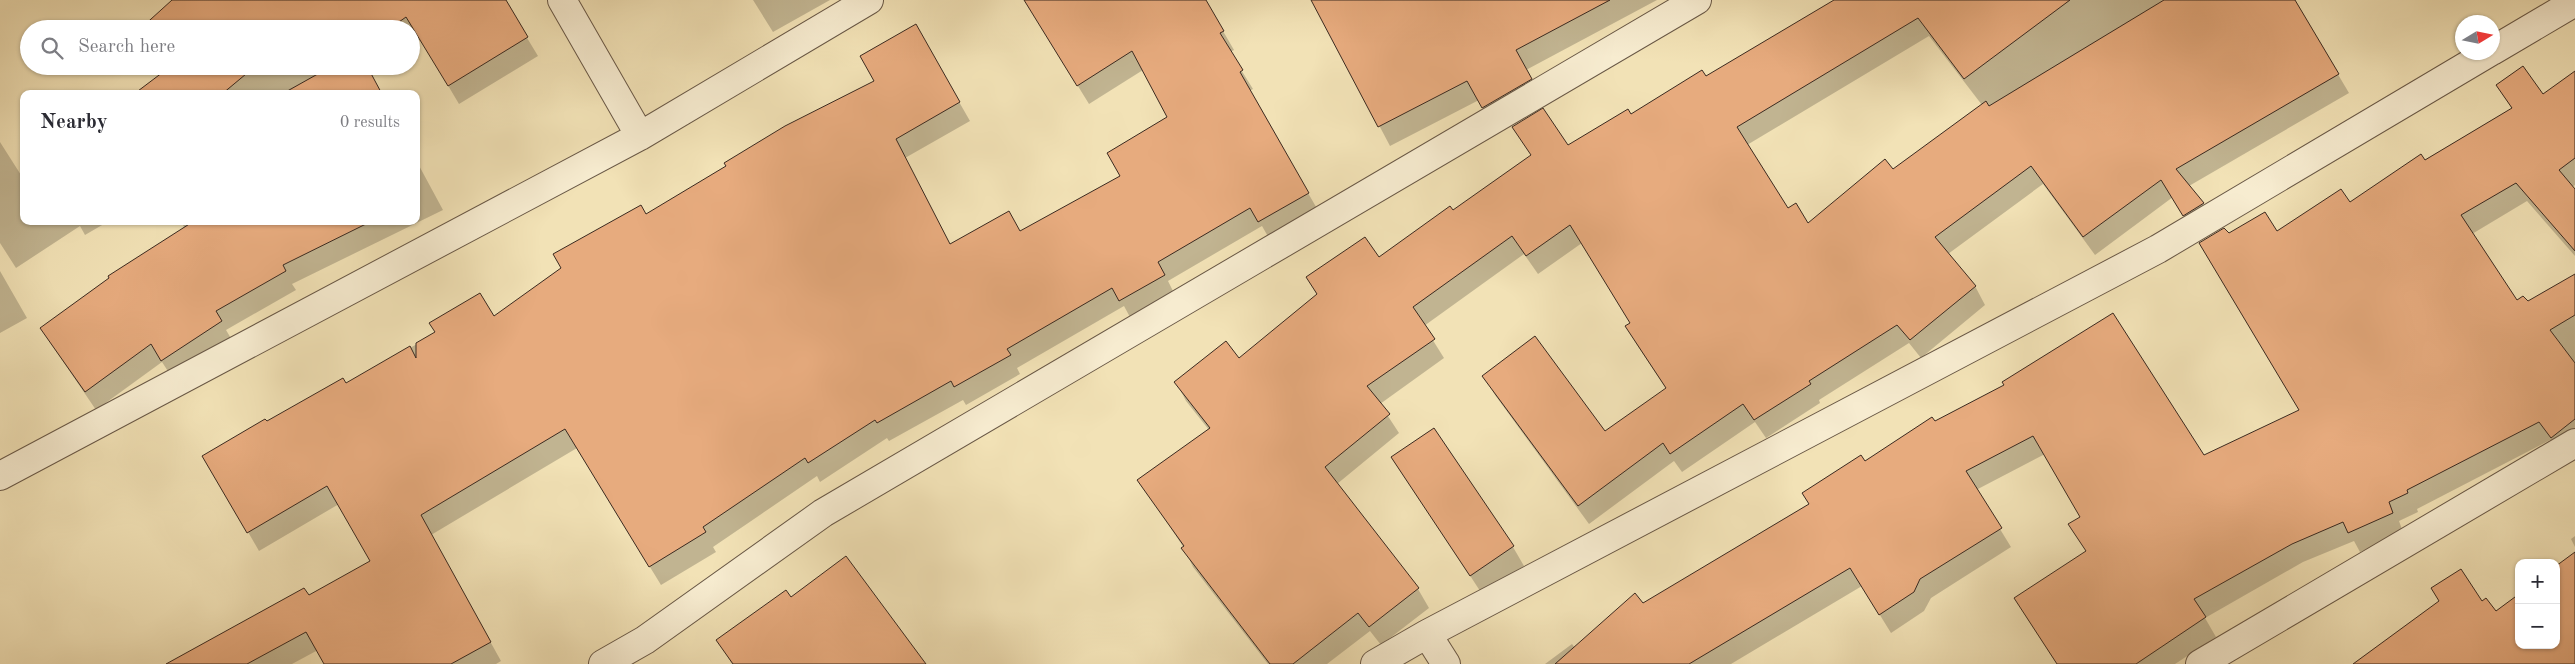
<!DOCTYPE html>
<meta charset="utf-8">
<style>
body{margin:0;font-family:"Old Standard TT",serif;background:#f2f2f3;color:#2b2b33}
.controls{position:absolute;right:15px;bottom:15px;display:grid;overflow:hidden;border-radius:10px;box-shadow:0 1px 4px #0004}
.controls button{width:45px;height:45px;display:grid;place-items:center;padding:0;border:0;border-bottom:1px solid #e1e1e2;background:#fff;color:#2b2b33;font:25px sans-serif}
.compass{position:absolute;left:2455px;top:15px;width:45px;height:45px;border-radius:50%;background:#fff;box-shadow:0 1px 4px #0004;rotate:80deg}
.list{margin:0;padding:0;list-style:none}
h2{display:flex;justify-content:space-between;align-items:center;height:65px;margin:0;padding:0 20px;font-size:21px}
h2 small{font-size:16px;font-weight:400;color:#7c7c81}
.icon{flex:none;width:28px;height:28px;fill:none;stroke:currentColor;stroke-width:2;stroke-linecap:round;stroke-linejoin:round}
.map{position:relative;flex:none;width:2575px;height:664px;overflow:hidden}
.search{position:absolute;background:#fff;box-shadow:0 1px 4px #0004;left:20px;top:20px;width:400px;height:55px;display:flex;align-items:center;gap:12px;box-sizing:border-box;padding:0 18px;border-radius:28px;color:#7c7c81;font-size:19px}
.panel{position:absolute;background:#fff;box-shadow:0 1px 4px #0004;left:20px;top:90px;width:400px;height:135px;border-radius:10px}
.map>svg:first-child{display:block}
.shadow{fill:#0003;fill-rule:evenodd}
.building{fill:#e7ab7e;stroke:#3b2a20}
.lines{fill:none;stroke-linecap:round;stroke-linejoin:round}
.minor-casing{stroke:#695846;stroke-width:30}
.minor{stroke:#f7ecd0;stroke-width:28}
</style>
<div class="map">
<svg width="2575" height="664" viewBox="0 0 2575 664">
<rect width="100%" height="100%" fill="#f2e2b6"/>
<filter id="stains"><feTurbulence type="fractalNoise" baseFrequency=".004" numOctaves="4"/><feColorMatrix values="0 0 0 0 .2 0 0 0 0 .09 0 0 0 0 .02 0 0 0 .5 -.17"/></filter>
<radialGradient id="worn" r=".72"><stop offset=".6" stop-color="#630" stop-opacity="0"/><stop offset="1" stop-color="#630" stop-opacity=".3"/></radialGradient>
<path class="shadow" d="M174 0H504L538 56 459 104 418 35 411 40V29H141Z
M753 0H830L773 32Z
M1025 0H1205L1234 50 1230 52 1253 89 1249 91 1319 212 1270 240 1262 226 1168 281 1175 295 1131 319 1124 306 1017 368 1020 374 966 405 963 400 889 441 887 438 820 482 817 476 713 547 716 552 661 585 577 448 431 535 501 661 496 664H326L318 650 292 664H195L371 562 339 504 259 551 204 456 346 385 436 333 493 318 646 216 876 81 915 25 970 121 905 158 951 246 1020 233 1122 176 1168 118 1143 70 1089 104Z
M1317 0H1657L1526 70 1542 99 1494 127 1479 100 1390 146 1314 2Z
M1836 0H2294L2349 93 2189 186 2203 204 2214 223 2195 234 2173 197 2095 255 2043 184 1948 254 1975 286 1985 305 1921 358 1909 343 1819 400 1820 403 1766 438 1755 422 1682 472 1674 461 1589 524 1495 395 1484 376 1605 433 1667 390 1637 345 1627 327 1631 323 1582 243 1538 274 1524 254 1424 326 1444 358 1380 404 1399 433 1337 484 1418 589 1429 608 1381 645 1370 631 1327 664H1268L1193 567 1184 548 1139 480 1209 430 1186 401 1176 382 1239 359 1317 295 1307 277 1378 259 1453 211 1568 147 1706 78ZM1929 36 1982 105 1893 171 1808 225 1787 210 1747 145Z
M168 66H371L368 68 381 94H136L170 69Z
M2575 73V185L2572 187 2575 191V256L2527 201 2472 234 2517 302 2527 303 2575 275V447L2563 456 2550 440 2417 509 2418 512 2399 521 2403 532 2360 552 2354 541 2303 562 2205 618 2216 637 2175 664H2057L2027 618 2016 599 2087 552 2070 525 2082 517 2045 454 1976 490 2011 547 1931 598 1924 611 1891 633 1862 586 1731 664H1545L1572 644 1575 648 1810 505 1864 463 1934 423 2204 456 2300 411 2229 235 2276 232 2349 204 2512 109 2498 86 2543 96Z
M0 142 21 175 24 173V221H109L85 235 80 226 16 268 0 243Z
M416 160 443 210 292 284 296 290 226 330 232 340 173 379 162 362 96 410 41 329 185 229 181 221H416Z
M0 271 27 318 0 333Z
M1393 457 1513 547 1524 566 1482 594Z
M2575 536V547L2571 539Z
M791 599 925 664H732L718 641Z"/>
<path class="building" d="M172 0H506L528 37 448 86 406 17 389 29H140Z
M1024 0H1206L1224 31 1220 33 1243 70 1240 72 1309 193 1258 222 1250 208 1158 262 1165 275 1119 301 1112 288 1007 349 1011 355 954 387 951 381 877 423 875 420 808 463 805 458 703 527 706 532 649 567 565 429 421 515 491 642 451 664H324L306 632 247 664H166L304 588 309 595 370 561 327 486 247 533 202 456 265 419 267 421 343 378 346 383 410 346 416 358V343L435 332 429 323 480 293 494 316 561 268 553 254 641 205 646 214 726 166 724 163 785 126 874 81 860 56 916 24 960 102 896 139 950 244 1009 211 1020 231 1120 176 1107 153 1167 117 1132 51 1077 86Z
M1311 0H1610L1516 50 1532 79 1482 108 1467 81 1378 127Z
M1834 0H2070L1964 79 1918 18 1737 127 1788 208 1796 203 1808 223 1885 159 1893 169 1986 101 1989 106 2164 0H2295L2339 74 2176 169 2204 203 2183 216 2161 180 2083 237 2031 166 1935 237 1976 286 1910 340 1897 325 1809 381 1811 384 1754 420 1743 404 1670 454 1663 443 1578 506 1482 376 1535 336 1605 431 1666 388 1625 326 1630 323 1570 225 1526 256 1512 236 1413 307 1435 339 1367 386 1390 414 1325 467 1419 588 1369 627 1358 613 1293 664H1270L1181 548 1184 546 1137 480 1210 428 1174 382 1226 341 1239 358 1317 294 1306 277 1365 237 1379 257 1450 206 1453 210 1531 155 1512 127 1543 108 1568 145 1628 109 1631 114 1702 70 1706 76Z
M171 66H249L252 69 222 94H134Z
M332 66H367L382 94H282Z
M2523 66 2543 94 2575 71V158L2559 170 2575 189V251L2516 183 2461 215 2517 300 2523 296 2528 301 2575 274V315L2550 330 2575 363V419L2551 438 2539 422 2407 490 2408 493 2389 502 2393 513 2348 533 2343 522 2292 544 2194 599 2206 617 2136 664H2057L2014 598 2086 551 2068 524 2080 517 2033 436 1966 471 2002 528 1920 579 1914 592 1879 615 1850 568 1689 664H1555L1635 593 1643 603 1809 504 1802 493 1861 455 1865 461 1932 417 1935 421 2004 385 2002 382 2113 313 2204 455 2299 410 2199 243 2224 228 2229 233 2265 212 2277 231 2341 189 2350 202 2421 154 2425 160 2512 108 2496 85Z
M194 221H372L283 265 286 271 216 311 222 321 161 361 151 344 85 392 40 328 109 278 108 276Z
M1434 428 1514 546 1470 576 1391 457Z
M2575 552V664H2353L2439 601 2431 588 2461 569 2482 601 2486 598 2496 611 2519 594V645H2556V566Z
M846 556 926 664H733L716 640 786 590 791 597Z"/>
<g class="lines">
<defs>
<path id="minor" d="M562 0 640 136
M2492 51 2575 2
M0 476 640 136 869 0
M1427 634 1446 664
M603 664 645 640 823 513 1697 0
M1375 664 1427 634 2158 249 2490 52
M2200 664 2575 443"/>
</defs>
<use href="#minor" class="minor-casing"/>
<use href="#minor" class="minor"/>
</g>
<rect width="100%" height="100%" filter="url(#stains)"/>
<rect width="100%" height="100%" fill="url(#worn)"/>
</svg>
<div class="controls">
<button>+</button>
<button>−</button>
</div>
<svg class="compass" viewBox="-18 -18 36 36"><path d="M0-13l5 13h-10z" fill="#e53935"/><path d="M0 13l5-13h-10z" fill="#7c7c81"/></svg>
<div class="search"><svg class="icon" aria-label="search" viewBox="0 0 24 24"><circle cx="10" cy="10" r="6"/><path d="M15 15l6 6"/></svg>Search here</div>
<section class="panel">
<h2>Nearby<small>0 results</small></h2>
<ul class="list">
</ul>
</section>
</div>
